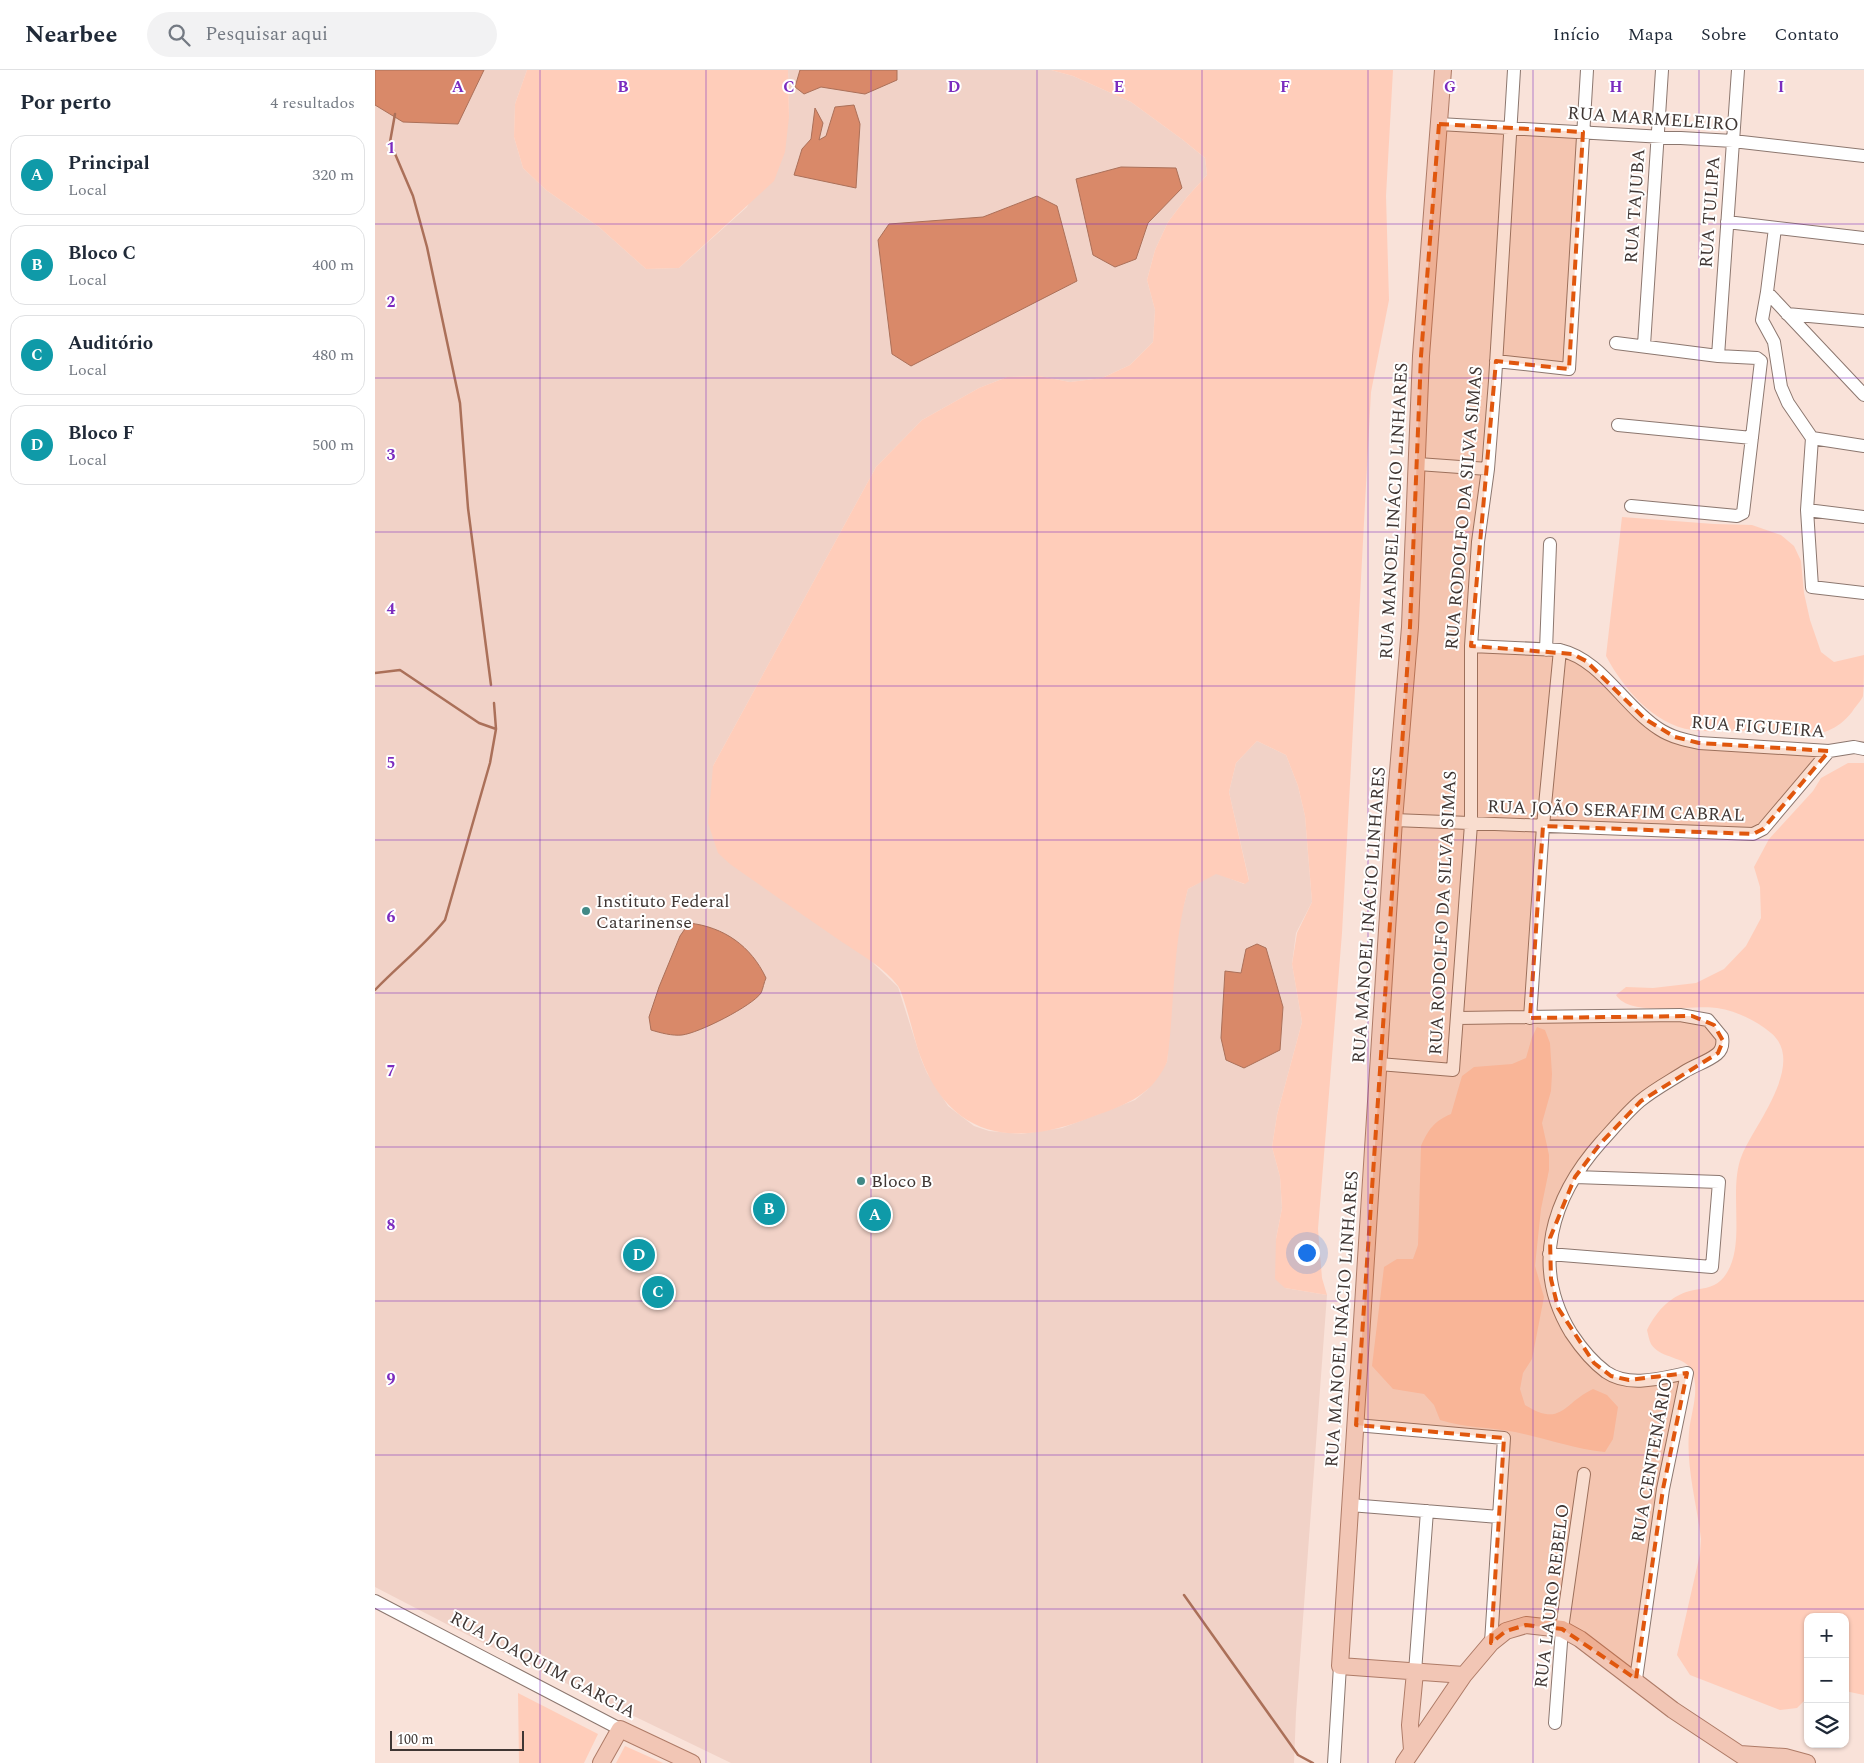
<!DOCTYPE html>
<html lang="pt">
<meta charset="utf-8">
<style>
body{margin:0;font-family:Spectral,serif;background:#f2f2f3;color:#1f2937}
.controls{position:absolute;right:15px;bottom:15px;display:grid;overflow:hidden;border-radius:10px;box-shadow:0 1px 4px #0004}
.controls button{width:45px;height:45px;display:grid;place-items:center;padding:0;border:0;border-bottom:1px solid #e0e1e3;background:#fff;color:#1f2937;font:25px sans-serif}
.scale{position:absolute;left:15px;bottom:12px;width:134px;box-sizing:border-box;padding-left:5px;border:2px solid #3f3633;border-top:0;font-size:14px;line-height:18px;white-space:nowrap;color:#3f3633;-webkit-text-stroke:4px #fff;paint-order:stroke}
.you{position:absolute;left:931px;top:1182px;width:18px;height:18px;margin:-12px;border:4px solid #fff;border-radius:50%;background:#1a73e8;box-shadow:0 0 0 8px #1a73e833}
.badge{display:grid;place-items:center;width:32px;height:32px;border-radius:50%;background:#1a73e8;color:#fff;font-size:16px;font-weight:700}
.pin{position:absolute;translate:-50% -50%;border:2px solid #fff;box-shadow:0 1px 5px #0006}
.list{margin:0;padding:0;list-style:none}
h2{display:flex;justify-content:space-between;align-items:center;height:65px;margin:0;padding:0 20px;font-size:21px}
h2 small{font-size:16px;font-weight:400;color:#747a83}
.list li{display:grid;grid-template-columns:32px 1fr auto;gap:15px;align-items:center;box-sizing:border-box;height:80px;margin:0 10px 10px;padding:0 10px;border:1px solid #e0e1e3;border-radius:15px}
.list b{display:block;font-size:19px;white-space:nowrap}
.list p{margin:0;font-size:16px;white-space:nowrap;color:#747a83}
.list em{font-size:16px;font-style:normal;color:#747a83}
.icon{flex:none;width:28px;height:28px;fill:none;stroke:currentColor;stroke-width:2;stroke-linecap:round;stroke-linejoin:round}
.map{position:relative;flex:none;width:1489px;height:1693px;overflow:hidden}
header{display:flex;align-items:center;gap:30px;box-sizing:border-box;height:70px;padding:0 25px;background:#fff;border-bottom:1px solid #e0e1e3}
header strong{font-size:24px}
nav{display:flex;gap:28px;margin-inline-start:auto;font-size:18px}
.search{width:350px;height:45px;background:#f2f2f3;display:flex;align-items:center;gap:12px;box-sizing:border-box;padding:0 18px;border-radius:28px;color:#747a83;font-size:19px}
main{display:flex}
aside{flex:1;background:#fff}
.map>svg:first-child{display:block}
.built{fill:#f1d2c7}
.green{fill:#ffcdba}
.water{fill:#d98969;stroke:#ab7059}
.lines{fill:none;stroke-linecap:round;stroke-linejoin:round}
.stream{stroke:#ab7059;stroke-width:2.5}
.minor-casing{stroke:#8c776f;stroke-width:14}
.major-casing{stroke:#ae7b67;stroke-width:18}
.minor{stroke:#fff;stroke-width:12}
.major{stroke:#f2c6b5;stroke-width:16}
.marked{fill:#e0570e;fill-opacity:0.2;stroke:#e0570e;stroke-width:4;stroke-dasharray:10 6;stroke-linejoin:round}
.grid{fill:none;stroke:#7b2cbf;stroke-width:1;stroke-opacity:0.55}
.poi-dot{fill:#418986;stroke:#fff;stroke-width:2}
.labels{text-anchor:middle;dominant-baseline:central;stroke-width:4;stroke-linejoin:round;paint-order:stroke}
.street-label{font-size:18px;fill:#3f3633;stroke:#fff}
.poi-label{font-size:18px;fill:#3f3633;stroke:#fff;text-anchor:start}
.grid-label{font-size:16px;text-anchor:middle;font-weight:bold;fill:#7b2cbf;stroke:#fff;stroke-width:4;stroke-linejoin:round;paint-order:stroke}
</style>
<header>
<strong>Nearbee</strong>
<div class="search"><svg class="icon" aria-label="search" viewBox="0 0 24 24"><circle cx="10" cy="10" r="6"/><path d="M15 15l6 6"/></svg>Pesquisar aqui</div>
<nav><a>Início</a><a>Mapa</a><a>Sobre</a><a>Contato</a></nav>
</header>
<main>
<aside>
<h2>Por perto<small>4 resultados</small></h2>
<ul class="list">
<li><span class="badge" style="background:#0f9aa8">A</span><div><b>Principal</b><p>Local</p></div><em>320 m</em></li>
<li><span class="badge" style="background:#0f9aa8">B</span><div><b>Bloco C</b><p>Local</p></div><em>400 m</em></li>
<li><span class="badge" style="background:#0f9aa8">C</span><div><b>Auditório</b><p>Local</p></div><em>480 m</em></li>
<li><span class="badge" style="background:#0f9aa8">D</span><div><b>Bloco F</b><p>Local</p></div><em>500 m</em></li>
</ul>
</aside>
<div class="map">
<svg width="1489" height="1693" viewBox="0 0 1489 1693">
<rect width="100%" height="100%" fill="#f9e2d9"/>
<path class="built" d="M0 0H152L140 34 139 67 148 98 171 120 224 157 271 199 304 198 372 137 414 47 413 0H676L698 6 756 32 808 70 830 88 832 105 812 127 793 152 780 180 772 210 780 240 778 272 755 295 727 308 695 312 664 306 632 307 604 318 547 350 501 397 338 696 500 895 523 917 546 989 552 1003 573 1036 599 1056 614 1061 646 1064 687 1058 760 1030 772 1020 792 992 800 882 805 849 813 819 841 803 869 814 874 810 854 722 861 693 882 671 911 685 923 716 930 746 937 832 921 863 917 894 927 952 902 1045 897 1077 905 1107 907 1138 901 1169 910 1218 952 1225 921 1643 919 1693H356L110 1574 0 1517Z"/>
<path class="green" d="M152 0H413L414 47 410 82 399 111 304 198 271 199 224 157 171 120 148 98 139 67 140 34Z
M676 0H1018L1011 126 1014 230 996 322 967 863 943 1159 947 1208 952 1225 910 1218 900 1209 901 1169 907 1138 905 1107 897 1077 902 1045 927 952 917 894 922 863 937 832 930 746 923 716 911 685 882 671 861 693 854 722 874 811 870 814 841 804 813 819C797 876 800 934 792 992 775 1030 745 1036 709 1050 637 1077 575 1067 546 988 539 971 531 929 523 916 510 898 485 884 467 872 429 846 392 820 355 794L343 783 333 753 338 696 501 397 547 350 604 318 632 307 664 306 695 312 727 308 755 295 778 272 780 240 772 210 780 180 793 152 812 127 832 105 830 88 808 70 756 32 698 6Z
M1247 447 1339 454 1377 455 1406 465 1419 476 1426 491 1429 523 1435 550 1446 582 1459 592 1489 585C1489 594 1489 618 1488 626 1486 631 1480 637 1477 642 1450 676 1416 663 1378 661 1358 660 1337 663 1317 660 1279 655 1248 618 1231 586Z
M1473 693H1489V1625L1470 1621V1547H1433V1627L1422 1638 1405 1640 1315 1605 1302 1585 1325 1484 1326 1469C1322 1435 1311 1397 1314 1362 1316 1342 1325 1321 1317 1301 1311 1286 1285 1289 1276 1274 1274 1270 1273 1264 1272 1260 1282 1240 1297 1224 1319 1220 1331 1218 1341 1217 1349 1207 1373 1176 1352 1121 1367 1085 1379 1055 1432 993 1396 963 1382 951 1362 941 1342 938 1318 934 1255 948 1241 925L1251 917 1278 918 1321 913 1349 899 1371 876 1386 848 1385 817 1379 797 1394 769 1438 721 1446 708Z
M1162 957 1170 960 1175 973 1177 1004 1176 1021 1167 1053 1174 1085V1100L1166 1139 1160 1196 1169 1227 1157 1289 1148 1303 1145 1319 1150 1335C1187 1358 1188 1333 1218 1319L1232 1325 1243 1337 1238 1369 1230 1382C1199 1379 1170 1368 1140 1362 1115 1357 1089 1358 1065 1350L1059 1335 1049 1324 1018 1319 997 1296 1009 1197 1022 1189H1038L1043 1175 1046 1076C1053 1060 1059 1051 1076 1044L1087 1006 1099 997 1137 994 1151 988 1157 967Z
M143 1623 223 1664 209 1693H144Z
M250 1676 288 1693H241Z"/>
<path class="water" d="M0 0H109L83 54 28 52 0 35Z
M425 0H522V10L490 24 446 17 429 24 420 17Z
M479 35 485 54 481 118 419 105 427 79 436 69 440 38 448 53 444 70 451 66 460 37Z
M746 97 801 98 807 118 773 153 761 189 740 197 718 185 701 109Z
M662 126 682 136 702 211 536 296 517 284 503 170 514 154 608 147Z
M314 853C349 857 376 876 391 908 389 912 388 919 386 923 377 936 324 963 307 965 297 966 286 963 276 960L274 947 284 917 305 866Z
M882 874 891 878 908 937 905 980 869 998 851 990 846 968 850 901 866 903 871 879Z"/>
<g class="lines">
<path class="stream" d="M20 44 15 72 38 126 52 177 85 333 93 438 116 615
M0 603 25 600 104 653 121 659
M0 920C23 896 49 876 70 850L115 693 121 659 119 633
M809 1525 923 1685 938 1693"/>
<defs>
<path id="minor" d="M1064 54 1358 71 1489 86
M1352 152 1489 168
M1400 158 1392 222 1489 325
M1392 222 1387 250 1399 272 1406 317 1413 333 1437 368 1489 376
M1412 244 1489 251
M1241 273 1343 286 1382 288 1386 291 1368 443 1362 446 1256 436
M1269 275 1287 0
M1343 286 1363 0
M1121 291 1194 299 1212 0
M1243 355 1377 368
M1437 368 1432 440 1437 517 1489 523
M1043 394 1113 399
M1432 440 1489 447
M1096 576 1185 580C1227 590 1248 636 1284 659 1296 667 1310 670 1324 673L1454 681 1479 677 1489 679
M1171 580 1175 474
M1019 750 1378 764 1388 759 1454 681
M1083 948 1305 945 1333 950 1347 967C1348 973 1348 979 1342 984 1332 992 1320 995 1309 1002 1295 1011 1278 1020 1265 1031 1251 1043 1238 1059 1226 1072 1177 1127 1155 1196 1196 1263 1206 1278 1216 1291 1231 1302 1254 1318 1287 1308 1312 1303L1288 1419 1261 1609
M1155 948 1168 756 1185 580
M1004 994 1078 1000 1096 754V576L1103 472 1113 399 1120 311 1139 0
M1174 1184 1337 1197 1344 1112 1200 1107
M981 1355 1129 1368 1116 1573
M975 1435 1124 1447
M0 1531 245 1659
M1040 1602 1052 1441
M1180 1653 1187 1559 1209 1404
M959 1693 965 1596"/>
<path id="major" d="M1068 0 1046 286 1035 557 1019 750 965 1596 1089 1605
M1037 1680 1035 1655 1040 1602
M1365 1684 1410 1687 1432 1693
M226 1693 245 1659 317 1693
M1029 1693 1089 1605 1116 1573 1131 1561 1151 1555 1187 1559 1205 1569 1298 1640 1378 1693"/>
</defs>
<use href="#minor" class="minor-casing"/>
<use href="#major" class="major-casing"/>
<use href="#minor" class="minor"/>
<use href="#major" class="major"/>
</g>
<path class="marked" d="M1064 54 1208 62 1194 299 1121 291 1096 576 1198 584 1211 591 1270 649 1300 667 1324 673 1454 681 1388 759 1378 764 1168 756 1155 948 1317 946 1339 955 1348 971 1343 983 1266 1031 1225 1074 1200 1107 1175 1168 1176 1209 1183 1238 1219 1293 1236 1306 1254 1310 1312 1303 1288 1419 1261 1609 1187 1559 1151 1555 1131 1561 1116 1573 1129 1368 981 1355 1035 557 1046 286Z"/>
<path class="grid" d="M165 0V1693M331 0V1693M496 0V1693M662 0V1693M827 0V1693M993 0V1693M1158 0V1693M1324 0V1693M0 154H1489M0 308H1489M0 462H1489M0 616H1489M0 770H1489M0 923H1489M0 1077H1489M0 1231H1489M0 1385H1489M0 1539H1489"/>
<g class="poi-dot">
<circle cx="211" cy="841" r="5"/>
<circle cx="486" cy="1111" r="5"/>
</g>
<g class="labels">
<g class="street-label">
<text transform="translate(1278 49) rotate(4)">RUA MARMELEIRO</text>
<text transform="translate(1260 136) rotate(-86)">RUA TAJUBA</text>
<text transform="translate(1335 142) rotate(-86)">RUA TULIPA</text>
<text transform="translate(1089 438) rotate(-85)">RUA RODOLFO DA SILVA SIMAS</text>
<text transform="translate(1019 441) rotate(-87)">RUA MANOEL INÁCIO LINHARES</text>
<text transform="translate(1383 657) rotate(4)">RUA FIGUEIRA</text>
<text transform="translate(1241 741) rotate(2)">RUA JOÃO SERAFIM CABRAL</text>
<text transform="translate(1068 843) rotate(-87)">RUA RODOLFO DA SILVA SIMAS</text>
<text transform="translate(994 845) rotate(-86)">RUA MANOEL INÁCIO LINHARES</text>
<text transform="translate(967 1249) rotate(-86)">RUA MANOEL INÁCIO LINHARES</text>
<text transform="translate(1277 1390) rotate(-80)">RUA CENTENÁRIO</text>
<text transform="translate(1177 1526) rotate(-83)">RUA LAURO REBELO</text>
<text transform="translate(168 1595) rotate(28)">RUA JOAQUIM GARCIA</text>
</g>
<g class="poi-label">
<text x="221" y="831">Instituto Federal<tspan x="221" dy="21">Catarinense</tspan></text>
<text x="496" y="1111">Bloco B</text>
</g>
</g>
<g class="grid-label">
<text x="83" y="22">A</text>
<text x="248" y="22">B</text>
<text x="414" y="22">C</text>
<text x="579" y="22">D</text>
<text x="744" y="22">E</text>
<text x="910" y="22">F</text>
<text x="1075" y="22">G</text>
<text x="1241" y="22">H</text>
<text x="1406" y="22">I</text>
<text x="16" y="83">1</text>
<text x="16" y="237">2</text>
<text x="16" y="390">3</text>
<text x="16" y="544">4</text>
<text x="16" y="698">5</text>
<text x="16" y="852">6</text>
<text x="16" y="1006">7</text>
<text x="16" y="1160">8</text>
<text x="16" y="1314">9</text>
</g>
</svg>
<div class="controls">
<button>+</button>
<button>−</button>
<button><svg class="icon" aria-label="layers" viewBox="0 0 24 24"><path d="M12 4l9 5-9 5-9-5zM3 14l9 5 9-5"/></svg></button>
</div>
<div class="scale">100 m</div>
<div class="you"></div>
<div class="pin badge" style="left:500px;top:1145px;background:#0f9aa8">A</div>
<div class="pin badge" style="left:394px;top:1139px;background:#0f9aa8">B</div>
<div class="pin badge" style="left:283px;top:1222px;background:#0f9aa8">C</div>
<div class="pin badge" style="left:264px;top:1185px;background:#0f9aa8">D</div>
</div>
</main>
